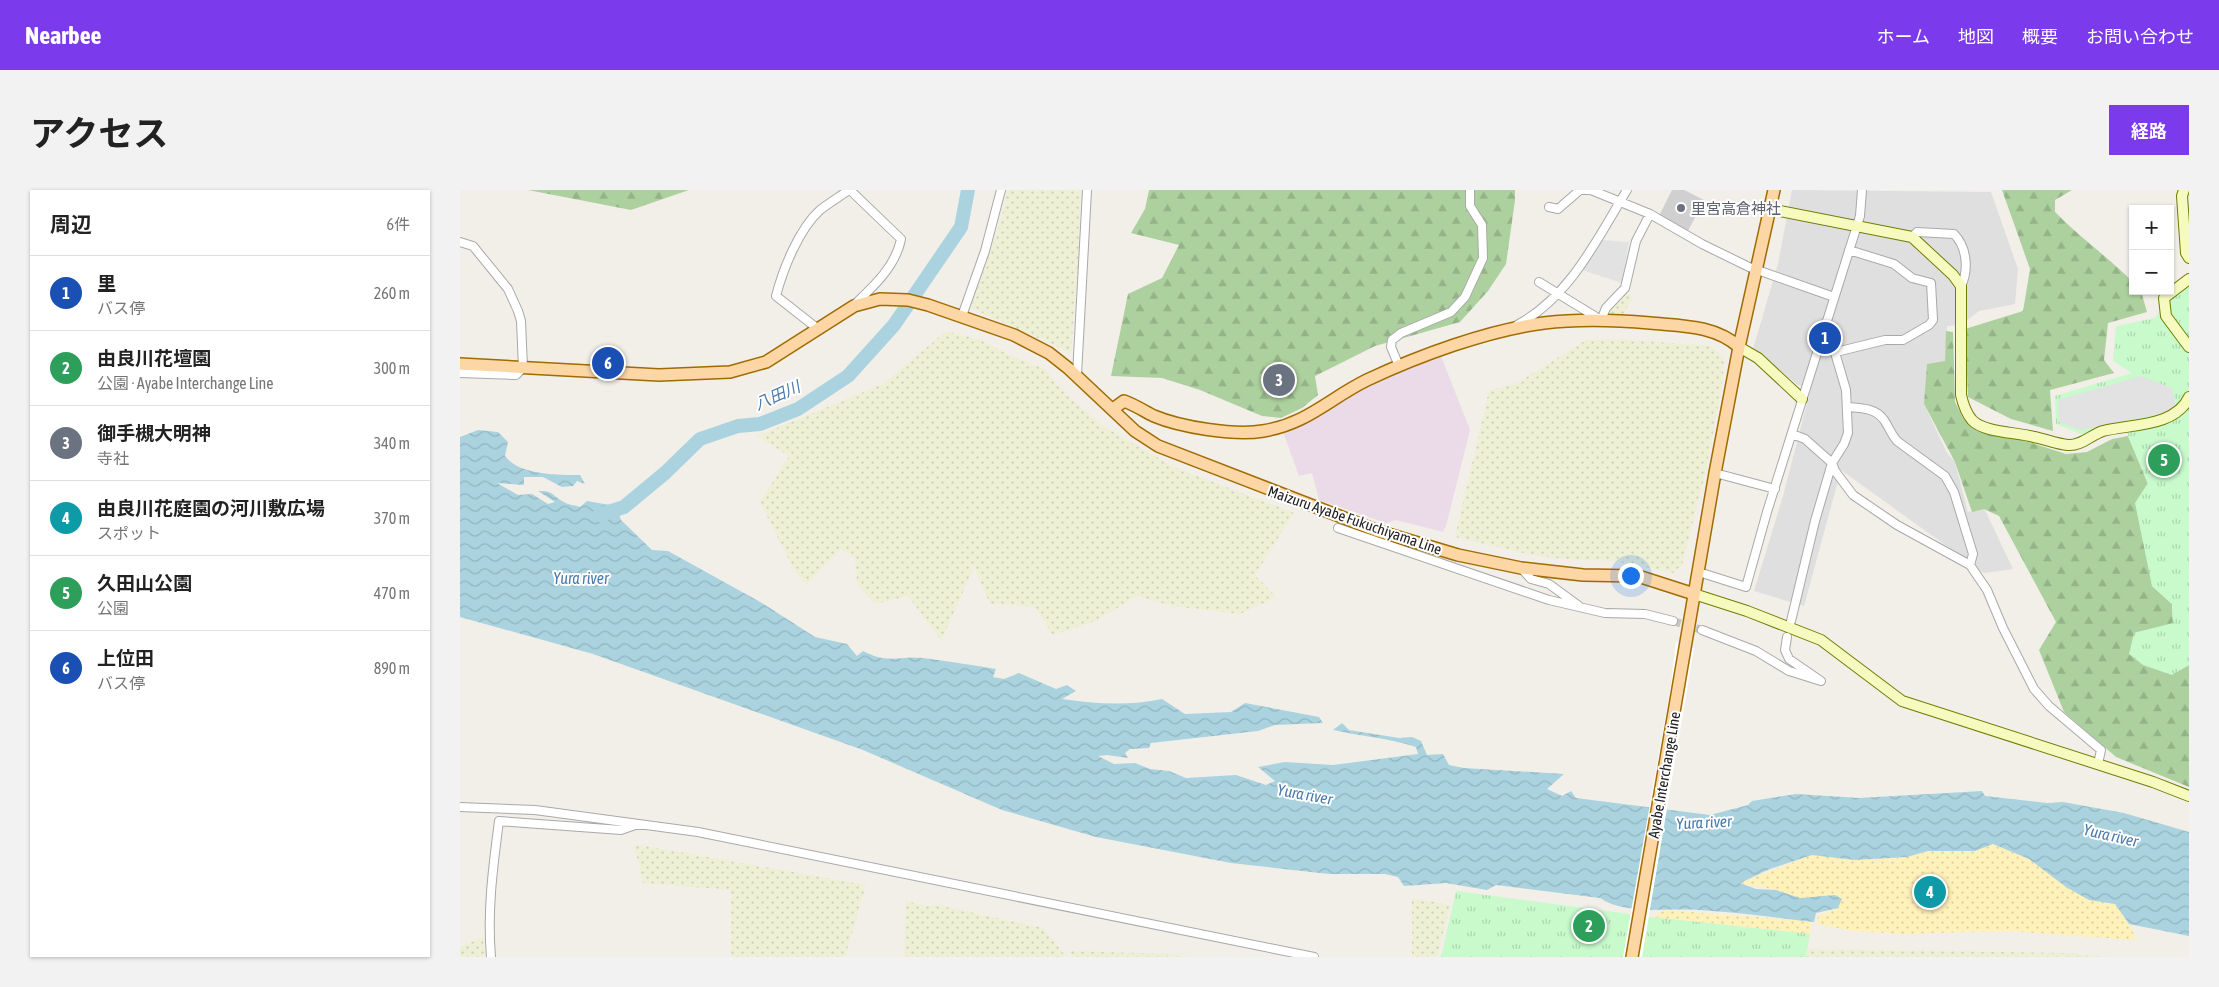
<!DOCTYPE html>
<html lang="ja">
<meta charset="utf-8">
<style>
body{margin:0;font-family:"Asap Condensed","Noto Sans JP",sans-serif;background:#f2f2f2;color:#222}
.controls{position:absolute;right:15px;top:15px;display:grid;overflow:hidden;border-radius:0px;box-shadow:0 1px 4px #0004}
.controls button{width:45px;height:45px;display:grid;place-items:center;padding:0;border:0;border-bottom:1px solid #e0e0e0;background:#fff;color:#222;font:25px sans-serif}
.you{position:absolute;left:1170px;top:385px;width:18px;height:18px;margin:-12px;border:4px solid #fff;border-radius:50%;background:#1a73e8;box-shadow:0 0 0 8px #1a73e833}
.badge{display:grid;place-items:center;width:32px;height:32px;border-radius:50%;background:#7c3aed;color:#fff;font-size:16px;font-weight:700}
.pin{position:absolute;translate:-50% -50%;border:2px solid #fff;box-shadow:0 1px 5px #0006}
.list{margin:0;padding:0;list-style:none}
h2{display:flex;justify-content:space-between;align-items:center;height:65px;margin:0;padding:0 20px;font-size:21px}
h2 small{font-size:16px;font-weight:400;color:#767676}
.list li{display:grid;grid-template-columns:32px 1fr auto;gap:15px;align-items:center;box-sizing:border-box;height:75px;padding:0 20px;border-top:1px solid #e0e0e0}
.list b{display:block;font-size:19px;white-space:nowrap}
.list p{margin:0;font-size:16px;white-space:nowrap;color:#767676}
.list em{font-size:16px;font-style:normal;color:#767676}
.map{position:relative;flex:none;width:1729px;height:767px;overflow:hidden;border-radius:0px}
header{display:flex;align-items:center;gap:30px;box-sizing:border-box;height:70px;padding:0 25px;background:#7c3aed;color:#fff}
header strong{font-size:24px}
nav{display:flex;gap:28px;margin-inline-start:auto;font-size:18px}
.intro{display:flex;align-items:center;justify-content:space-between;box-sizing:border-box;height:120px;padding:0 30px}
h1{margin:0;font-size:35px}
.button{padding:12px 22px;border-radius:0px;background:#7c3aed;color:#fff;font-size:18px;font-weight:700}
main{display:flex;gap:30px;padding:0 30px}
aside{flex:1;background:#fff;border-radius:0px;box-shadow:0 1px 4px #0004}
.map>svg:first-child{display:block}
.residential{fill:#e0dfdf}
.industrial{fill:#ebdbe8}
.religious{fill:#d0d0d0}
.farmland{fill:url(#farmland-dots)}
.forest{fill:url(#forest-firs)}
.sand{fill:url(#sand-dots)}
.park{fill:url(#park-tufts)}
.parking{fill:#e2e2e2}
.water{fill:url(#water-waves)}
.pier{fill:#fff}
.lines{fill:none;stroke-linecap:round;stroke-linejoin:round}
.river{stroke:#aad3df;stroke-width:14}
.street-tunnel{stroke:#c8c6c1;stroke-width:8;stroke-dasharray:8 4;stroke-linecap:butt}
.street-casing{stroke:#a9a9a9;stroke-width:10}
.secondary-casing{stroke:#707d05;stroke-width:12}
.primary-casing{stroke:#a06b00;stroke-width:14}
.street{stroke:#fff;stroke-width:8}
.secondary{stroke:#f7fabf;stroke-width:10}
.primary{stroke:#fcd6a4;stroke-width:11}
.worship-dot{fill:#6b7280;stroke:#fff;stroke-width:2}
.labels{text-anchor:middle;dominant-baseline:central;stroke-width:4;stroke-linejoin:round;paint-order:stroke}
.worship-label{font-size:15px;fill:#5b616d;stroke:#fff;text-anchor:start}
.street-label{font-size:15px;fill:#222;stroke:#fff}
.water-label{font-size:16px;font-style:italic;fill:#4a7aab;stroke:#fff}
</style>
<header>
<strong>Nearbee</strong>
<nav><a>ホーム</a><a>地図</a><a>概要</a><a>お問い合わせ</a></nav>
</header>
<div class="intro"><h1>アクセス</h1><a class="button">経路</a></div>
<main>
<aside>
<h2>周辺<small>6件</small></h2>
<ul class="list">
<li><span class="badge" style="background:#1a4fb4">1</span><div><b>里</b><p>バス停</p></div><em>260 m</em></li>
<li><span class="badge" style="background:#2e9e5b">2</span><div><b>由良川花壇園</b><p>公園 · Ayabe Interchange Line</p></div><em>300 m</em></li>
<li><span class="badge" style="background:#6b7280">3</span><div><b>御手槻大明神</b><p>寺社</p></div><em>340 m</em></li>
<li><span class="badge" style="background:#0f9aa8">4</span><div><b>由良川花庭園の河川敷広場</b><p>スポット</p></div><em>370 m</em></li>
<li><span class="badge" style="background:#2e9e5b">5</span><div><b>久田山公園</b><p>公園</p></div><em>470 m</em></li>
<li><span class="badge" style="background:#1a4fb4">6</span><div><b>上位田</b><p>バス停</p></div><em>890 m</em></li>
</ul>
</aside>
<div class="map">
<svg width="1729" height="767" viewBox="0 0 1729 767">
<defs>
<pattern id="farmland-dots" width="8" height="8" patternUnits="userSpaceOnUse" patternTransform="scale(1.25)"><rect width="8" height="8" fill="#eef0d5"/><path d="M2 2h.1M6 6h.1" fill="none" stroke="#ccceb7" stroke-width="1.8" stroke-linecap="round"/></pattern>
<pattern id="forest-firs" width="22" height="20" patternUnits="userSpaceOnUse" patternTransform="scale(1.25)"><rect width="22" height="20" fill="#add19e"/><path d="M5 1l3.5 6h-7zM16 11l3.5 6h-7z" fill="#95b388"/></pattern>
<pattern id="sand-dots" width="8" height="8" patternUnits="userSpaceOnUse" patternTransform="scale(1.25)"><rect width="8" height="8" fill="#fff1ba"/><path d="M2 2h.1M6 6h.1" fill="none" stroke="#dacea0" stroke-width="1.8" stroke-linecap="round"/></pattern>
<pattern id="park-tufts" width="24" height="20" patternUnits="userSpaceOnUse" patternTransform="scale(1.25)"><rect width="24" height="20" fill="#c8facc"/><path d="M3 7l-1-3M5 7V3M7 7l1-3M15 17l-1-3M17 17v-4M19 17l1-3" fill="none" stroke="#acd6af"/></pattern>
<pattern id="water-waves" width="16" height="10" patternUnits="userSpaceOnUse" patternTransform="scale(1.25)"><rect width="16" height="10" fill="#aad3df"/><path d="M0 5q4-4 8 0t8 0" fill="none" stroke="#92b5bf"/></pattern>
</defs>
<rect width="100%" height="100%" fill="#f2efe9"/>
<path class="residential" d="M1332 0 1531 2 1558 79 1555 114 1519 121 1501 135 1487 136 1485 171 1464 214 1487 263 1495 272 1508 322 1524 318 1553 379 1524 383 1381 280 1344 416 1294 401 1323 306 1351 198 1338 195 1293 159 1318 74Z"/>
<path class="industrial" d="M981 166 1010 240 986 336 983 342 936 330 926 333 859 310 852 283 839 286 822 239 904 195Z"/>
<path class="religious" d="M1212 0H1224L1244 10 1228 41 1199 26Z"/>
<path class="farmland" d="M547 0H621L619 63 611 163 511 118 542 26Z
M1163 102 1173 107 1161 128 1144 127Z
M486 141 521 150 549 165 585 179 607 205 643 236 714 277 834 323 795 385 816 407 780 424 712 416 677 406 636 431 593 445 575 417 530 414 514 377 481 451 448 406 415 414 397 394 395 368 380 359 346 395 333 378 300 312 329 266 297 246 423 194Z
M1158 149 1250 156 1264 167 1262 194 1246 280 1222 375 1214 383 1155 371 1115 370 1076 366 995 347 1029 201 1059 192 1126 150Z
M174 654 406 695 385 767H271V700L183 693Z
M952 708 990 715 977 767H952Z
M446 711 466 716 477 715 583 738 604 764V767H444Z
M23 747 25 767H0V757Z
M1348 759 1605 763 1649 767H1346Z
M610 761 711 764 728 767H613Z"/>
<path class="forest" d="M68 0H229L171 20Z
M689 0H1055V10L1046 74 1028 101 1000 132 915 156 855 186 858 205 842 218 821 228 802 226 740 200 702 188 651 186 668 104 702 88 719 55 671 43 685 19Z
M1542 0H1612L1595 10V22C1619 47 1648 67 1673 92V101H1681L1687 122 1648 133 1644 170 1654 183 1590 200 1593 241 1551 229 1508 207 1505 139 1563 121 1570 79Z
M1486 141 1493 142 1495 212 1503 228 1521 240 1569 252 1606 264 1627 262 1652 249 1668 246 1688 294 1692 396 1712 414 1713 434 1674 443 1712 484 1729 475V597L1656 567 1604 522 1579 460 1596 432 1539 326 1524 319 1512 322 1495 272 1464 214 1467 174 1485 171Z"/>
<path class="sand" d="M1533 654 1569 669 1629 710 1655 714 1669 734 1677 750 1545 741 1442 744 1393 741 1357 734 1358 726 1378 718 1354 707 1340 708 1316 700 1279 693 1352 665 1395 670 1447 667 1468 661H1515Z
M1205 720 1351 731 1350 744 1192 727Z"/>
<path class="park" d="M1729 90V475L1712 485 1683 475 1669 464 1674 443 1713 433 1712 414 1692 396 1675 313 1688 293 1668 246 1667 232 1621 244 1596 234 1595 206 1672 183 1653 171 1656 136 1695 128 1711 105Z
M996 701 1192 727 1350 744 1346 767H981Z"/>
<path class="parking" d="M1141 50 1169 52 1162 93 1122 80Z
M1681 186 1712 198 1716 217 1705 223 1620 240 1599 232 1598 210Z"/>
<path class="water" d="M18 240 38 242 48 252 45 266C59 285 97 285 120 285L125 294 117 291 113 296 102 297 83 287H64V295L37 293 58 305 72 304 88 314 95 312 78 301C94 300 92 306 104 312 108 315 115 315 120 317L127 311 156 316 161 330 192 360 208 361 302 413 355 447 387 454 397 466 403 461C430 475 438 465 463 468 488 471 512 475 536 479L533 487 544 489 559 483 596 499 607 495 616 501 602 509C635 514 670 516 702 509L725 524 771 522 785 513 859 527 863 533 815 535 798 541 691 553 689 558 670 559 665 563 668 568 647 565 638 566 654 574 675 573 690 579 709 581 726 588 776 585 806 595 815 591 798 577 825 572 873 575 958 564 956 557C929 548 900 546 873 540L882 533 889 540 939 548 952 547 961 551 967 565 983 564 989 575 1004 578 1104 584 1087 599 1102 606 1111 601 1116 608 1250 625 1288 615 1292 611 1336 604 1399 608 1522 601 1525 606 1587 613 1603 612 1664 623 1729 642V746L1669 734 1655 714 1629 710 1606 697 1569 669 1533 654 1515 661H1468L1447 667 1395 670 1352 665 1310 679 1280 693 1296 699 1316 700 1340 708 1375 705 1382 709 1378 718 1356 723 1354 732C1316 728 1277 722 1239 720 1210 718 1164 725 1140 708L1036 695 1027 700 986 693 944 696 938 687 925 684H869L771 673 636 647 542 620 403 560 133 464 0 427V247Z"/>
<path class="pier" d="M1216 452 1234 458 1182 767H1163L1211 495Z"/>
<g class="lines">
<path class="river" d="M139 325 164 317 205 283 240 249 278 236 300 234 338 219 388 186 434 135 501 37 508 0"/>
<path class="street-tunnel" d="M1213 431 1242 440"/>
<defs>
<path id="street" d="M390 0 441 49C436 76 413 97 394 115
M1131 0 1190 24 1242 54 1289 77 1374 107
M1089 17 1098 19 1120 0H1128
M1452 47 1457 42 1494 44C1507 57 1509 80 1501 96
M0 52 13 56 48 99 58 121 61 131 63 178 56 185 0 183
M1079 92 1141 130 1146 118 1165 98 1176 51 1190 24
M502 126 525 61 541 0
M1057 135C1110 107 1137 49 1167 0
M358 139 316 106C323 79 339 39 360 20 369 13 379 7 389 0
M1376 162 1425 150H1443L1469 135 1473 130 1471 93 1452 88 1434 74 1389 60
M939 176 931 157 932 150 941 143 991 122 1005 107 1023 68 1022 35 1010 16V0
M617 185 627 0
M1388 217C1401 218 1416 218 1424 230 1429 237 1431 244 1437 251L1485 286 1494 302 1513 364 1510 375
M1332 244 1345 249 1372 273 1375 281 1393 305 1437 335 1510 375 1527 400 1543 438 1574 499 1589 516 1641 560 1638 574
M1255 283 1315 299
M878 338 1089 410 1145 423 1185 424 1213 431
M1061 378 1071 389 1089 394 1119 416
M1245 384 1286 397 1307 322 1400 26 1402 0
M1331 431 1355 331 1372 273 1384 254 1388 243 1386 200 1366 132
M1242 440 1296 461 1329 481 1361 491 1329 469 1325 460 1327 447
M0 617 75 620 238 642 854 767
M31 767C27 721 33 677 39 631L161 640 178 634"/>
<path id="secondary" d="M1724 0 1722 6 1726 63 1729 68
M1310 19 1452 47 1493 85 1501 96V205C1503 214 1506 223 1512 230 1524 243 1557 242 1574 247 1585 249 1597 254 1608 255 1621 256 1631 245 1643 241 1670 234 1716 237 1729 207
M1729 89 1704 108 1706 126 1729 157
M1279 157 1298 168 1342 209
M1234 404 1287 421 1361 450 1442 511 1693 592 1729 606"/>
<path id="primary" d="M0 174 199 185 270 182 306 172 394 116 420 109 448 110 468 115 554 145 589 163 608 178 675 241 698 256 918 341 998 365 1061 378 1123 385 1178 386 1234 404
M653 219 664 211C675 215 684 221 694 226 720 237 775 246 803 241 847 234 870 208 907 190 958 166 1028 140 1084 133 1118 129 1155 130 1190 133 1221 136 1255 135 1279 157
M1172 767 1255 283 1279 157 1314 0"/>
</defs>
<use href="#street" class="street-casing"/>
<use href="#secondary" class="secondary-casing"/>
<use href="#primary" class="primary-casing"/>
<use href="#street" class="street"/>
<use href="#secondary" class="secondary"/>
<use href="#primary" class="primary"/>
</g>
<circle class="worship-dot" cx="1221" cy="18" r="5"/>
<g class="labels">
<g class="worship-label">
<text x="1231" y="18">里宮高倉神社</text>
</g>
<g class="street-label">
<text transform="translate(895 330) rotate(19)">Maizuru Ayabe Fukuchiyama Line</text>
<text transform="translate(1204 585) rotate(-80)">Ayabe Interchange Line</text>
</g>
<g class="water-label">
<text transform="translate(317 205) rotate(-24)">八田川</text>
<text x="121" y="388">Yura river</text>
<text transform="translate(845 604) rotate(10)">Yura river</text>
<text transform="translate(1244 632) rotate(-3)">Yura river</text>
<text transform="translate(1651 645) rotate(13)">Yura river</text>
</g>
</g>
</svg>
<div class="controls">
<button>+</button>
<button>−</button>
</div>
<div class="you"></div>
<div class="pin badge" style="left:1365px;top:148px;background:#1a4fb4">1</div>
<div class="pin badge" style="left:1129px;top:736px;background:#2e9e5b">2</div>
<div class="pin badge" style="left:819px;top:190px;background:#6b7280">3</div>
<div class="pin badge" style="left:1470px;top:702px;background:#0f9aa8">4</div>
<div class="pin badge" style="left:1704px;top:270px;background:#2e9e5b">5</div>
<div class="pin badge" style="left:148px;top:173px;background:#1a4fb4">6</div>
</div>
</main>
